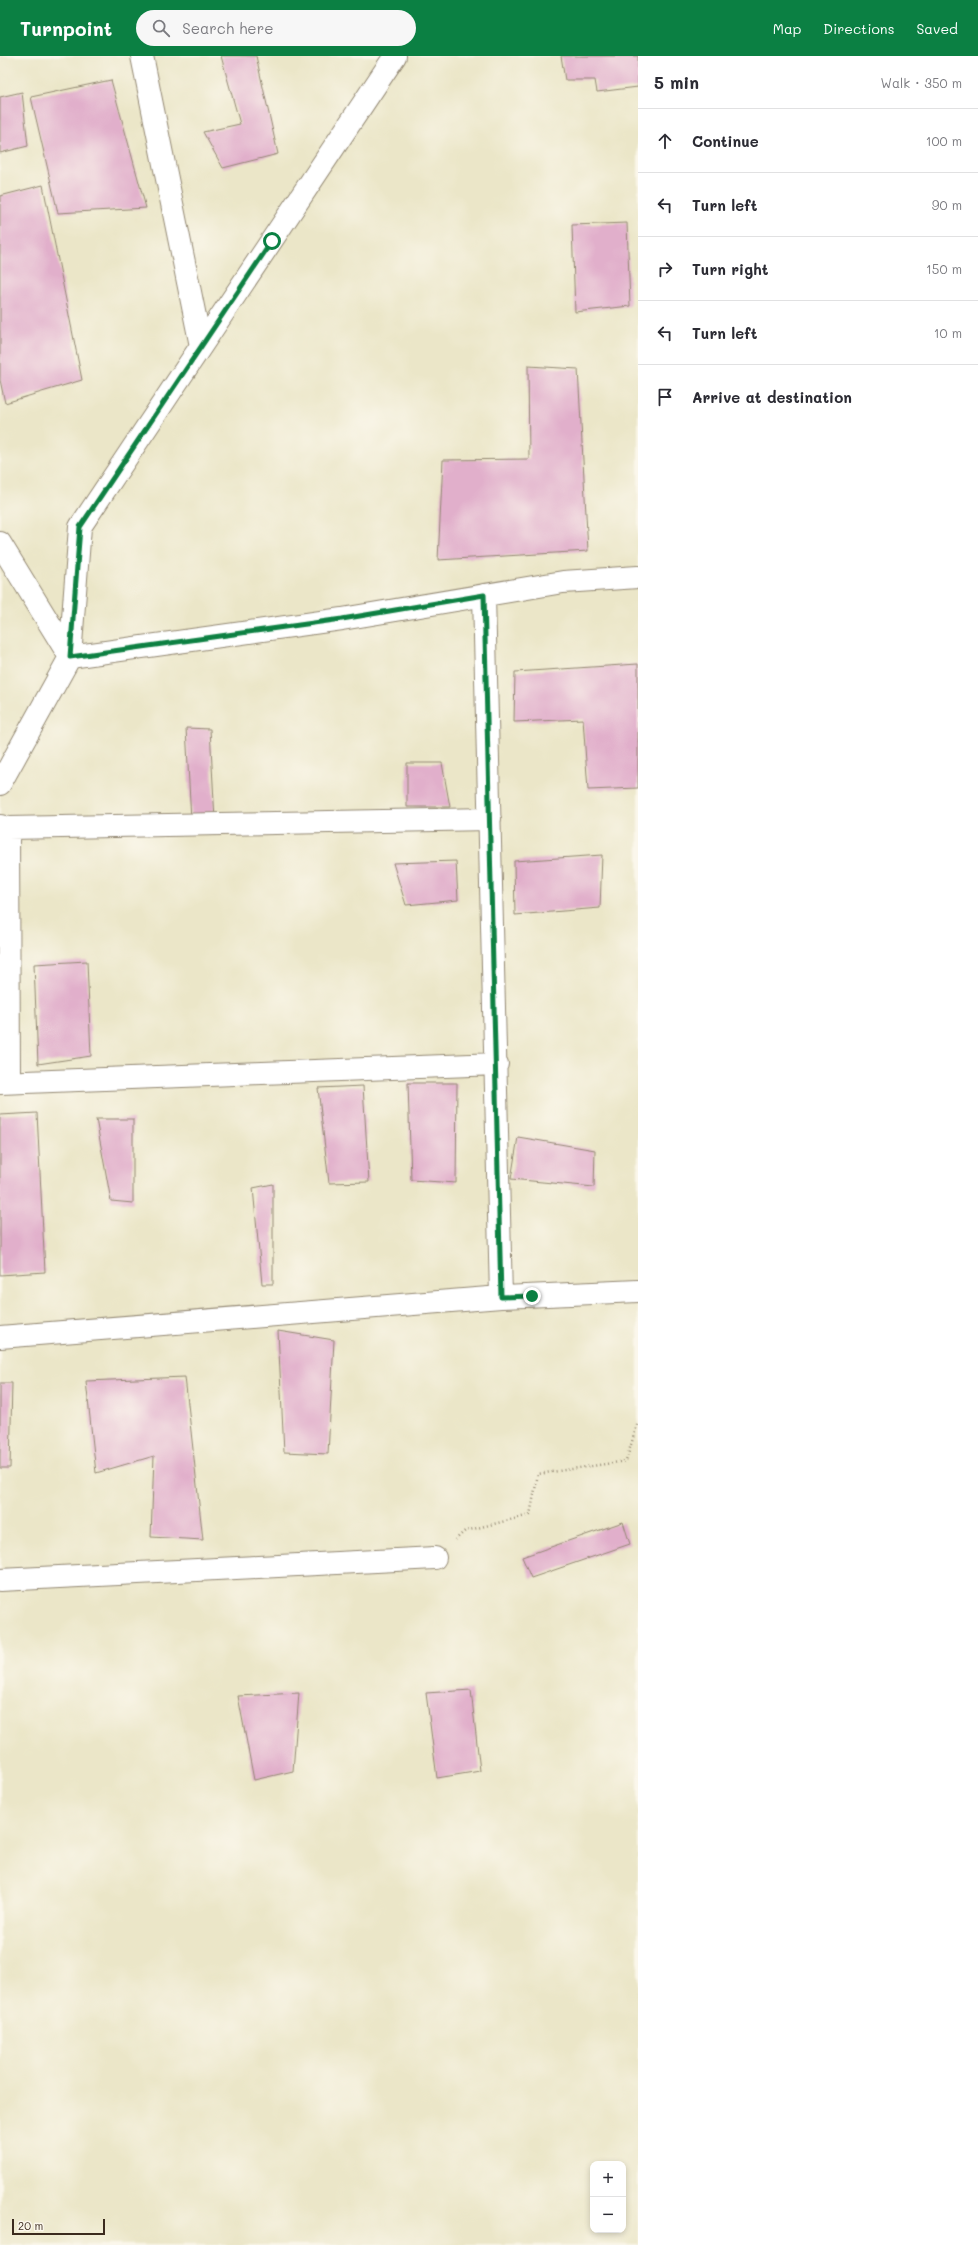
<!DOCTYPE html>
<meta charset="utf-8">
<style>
body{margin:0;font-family:Mali,sans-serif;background:#f7f7f7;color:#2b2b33}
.controls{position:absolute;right:12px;bottom:12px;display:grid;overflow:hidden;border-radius:8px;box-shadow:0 2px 6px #0003}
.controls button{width:36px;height:36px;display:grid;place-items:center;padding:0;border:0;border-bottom:1px solid #e1e1e2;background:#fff;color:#2b2b33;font:20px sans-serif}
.scale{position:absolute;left:12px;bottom:10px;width:93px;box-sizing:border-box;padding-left:4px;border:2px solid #3b2a1e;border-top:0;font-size:11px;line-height:14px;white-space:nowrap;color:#3b2a1e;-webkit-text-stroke:3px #fbf7ec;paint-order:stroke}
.stop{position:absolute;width:12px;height:12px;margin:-9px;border:3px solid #0b8043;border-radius:50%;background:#fff}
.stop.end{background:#0b8043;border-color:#fff;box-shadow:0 1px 4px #0008}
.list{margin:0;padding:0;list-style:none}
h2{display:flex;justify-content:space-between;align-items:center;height:52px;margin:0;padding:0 16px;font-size:17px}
h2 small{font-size:13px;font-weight:400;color:#7c7c81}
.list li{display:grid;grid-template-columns:26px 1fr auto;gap:12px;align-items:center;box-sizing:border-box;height:64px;padding:0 16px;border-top:1px solid #e1e1e2}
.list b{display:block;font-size:15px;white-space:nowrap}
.list em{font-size:13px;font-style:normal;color:#7c7c81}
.icon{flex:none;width:22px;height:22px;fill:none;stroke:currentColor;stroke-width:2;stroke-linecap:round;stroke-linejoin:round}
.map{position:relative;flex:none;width:638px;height:2189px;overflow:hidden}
header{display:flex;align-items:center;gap:24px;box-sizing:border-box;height:56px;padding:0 20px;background:#0b8043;color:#fff}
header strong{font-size:19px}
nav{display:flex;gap:22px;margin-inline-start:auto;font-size:14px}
.search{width:280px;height:36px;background:#f7f7f7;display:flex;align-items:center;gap:10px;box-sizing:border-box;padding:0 14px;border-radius:22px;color:#7c7c81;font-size:15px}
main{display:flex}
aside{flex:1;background:#fff}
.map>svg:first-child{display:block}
.building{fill:#e1afcb}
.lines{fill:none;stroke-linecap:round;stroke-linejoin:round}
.minor-casing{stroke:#938873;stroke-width:24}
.path{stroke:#938873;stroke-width:2.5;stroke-dasharray:1 3;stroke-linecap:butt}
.minor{stroke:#fff;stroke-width:22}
.route{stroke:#0b8043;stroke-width:5}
</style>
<header>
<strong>Turnpoint</strong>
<div class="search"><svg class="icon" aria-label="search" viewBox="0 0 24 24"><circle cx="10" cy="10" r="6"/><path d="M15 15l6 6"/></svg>Search here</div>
<nav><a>Map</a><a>Directions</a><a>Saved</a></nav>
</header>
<main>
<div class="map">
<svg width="638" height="2189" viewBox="0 0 638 2189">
<rect width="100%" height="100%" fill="#fbf7ec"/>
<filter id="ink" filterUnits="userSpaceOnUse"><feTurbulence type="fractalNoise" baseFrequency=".025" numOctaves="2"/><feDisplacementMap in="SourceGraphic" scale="8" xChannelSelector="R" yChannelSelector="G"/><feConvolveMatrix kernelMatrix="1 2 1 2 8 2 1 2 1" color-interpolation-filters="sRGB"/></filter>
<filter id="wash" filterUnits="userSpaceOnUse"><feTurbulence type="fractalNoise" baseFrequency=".012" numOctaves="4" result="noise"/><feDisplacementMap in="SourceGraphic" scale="16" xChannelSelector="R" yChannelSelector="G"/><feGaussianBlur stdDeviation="0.9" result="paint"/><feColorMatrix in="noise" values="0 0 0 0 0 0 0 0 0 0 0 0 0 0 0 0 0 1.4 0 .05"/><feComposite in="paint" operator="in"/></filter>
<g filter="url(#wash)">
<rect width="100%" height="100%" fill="#ebe6c8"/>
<g id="blocks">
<path class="building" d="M221 0H256L278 98 223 112 203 76 240 68Z
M561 0H638V31L597 36 595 24H565Z
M111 24 146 152 58 157 31 41Z
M22 36 28 90 0 97V41Z
M43 129 82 324 5 347 0 324V140Z
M627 167 630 250 575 256 572 169Z
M528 310 578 313 588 495 438 504 443 404 529 403Z
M638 608V732L588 734 583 663 514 666 515 616Z
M186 672 210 673 215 764H191Z
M407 707H442L450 751H407Z
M602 799 600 852 515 859 514 805Z
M456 805 458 844 406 849 393 807Z
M87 905 91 1000 38 1008 34 908Z
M408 1027H457L456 1127 411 1124Z
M363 1030 369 1126 329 1127 318 1032Z
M37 1057 45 1216 0 1219V1059Z
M96 1063H133V1147L111 1145Z
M518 1081 595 1094 594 1131 511 1123Z
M273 1128V1228H262L253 1132Z
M278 1275 334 1284 328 1398 284 1396Z
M185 1321 203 1484 151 1481 154 1400 96 1417 86 1325Z
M0 1327H12L10 1412H0Z
M623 1466 630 1488 531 1522 522 1501Z
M471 1634 480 1715 437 1722 426 1637Z
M299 1637 293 1715 254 1724 238 1640Z"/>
</g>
</g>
<g filter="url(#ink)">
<use href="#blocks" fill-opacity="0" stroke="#938873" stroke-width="1"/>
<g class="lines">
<defs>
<path id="minor" d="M142 0 201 290
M0 487 70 601
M484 539 501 1241
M70 601 80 471 395 0
M0 728 70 601 342 563 563 526 638 521
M0 770 8 772 490 763
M8 772 9 1026
M0 1027 497 1008
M0 1281 501 1241 638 1235
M0 1524 435 1502"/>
</defs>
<use href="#minor" class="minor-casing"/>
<path class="path" d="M455 1484 465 1475 530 1459 538 1418 626 1405 638 1366"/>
<use href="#minor" class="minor"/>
</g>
</g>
<g class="lines" filter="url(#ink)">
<path class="route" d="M272 185 80 471 70 601 342 563 484 539 501 1241 532 1240"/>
</g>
</svg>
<div class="controls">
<button>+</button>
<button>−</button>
</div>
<div class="scale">20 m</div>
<div class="stop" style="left:272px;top:185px"></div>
<div class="stop end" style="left:532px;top:1240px"></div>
</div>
<aside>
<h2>5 min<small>Walk · 350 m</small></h2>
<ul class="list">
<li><svg class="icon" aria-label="ahead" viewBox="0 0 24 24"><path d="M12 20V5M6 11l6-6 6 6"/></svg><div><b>Continue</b></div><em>100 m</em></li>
<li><svg class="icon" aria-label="left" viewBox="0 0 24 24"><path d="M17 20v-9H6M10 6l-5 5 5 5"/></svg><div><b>Turn left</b></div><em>90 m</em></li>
<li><svg class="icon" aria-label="right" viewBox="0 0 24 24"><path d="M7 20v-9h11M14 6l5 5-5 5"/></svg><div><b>Turn right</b></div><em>150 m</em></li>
<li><svg class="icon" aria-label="left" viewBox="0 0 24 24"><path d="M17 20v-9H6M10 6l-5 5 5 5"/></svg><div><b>Turn left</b></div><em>10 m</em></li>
<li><svg class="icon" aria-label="arrive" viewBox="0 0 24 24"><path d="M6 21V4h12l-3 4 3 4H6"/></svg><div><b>Arrive at destination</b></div></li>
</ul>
</aside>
</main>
